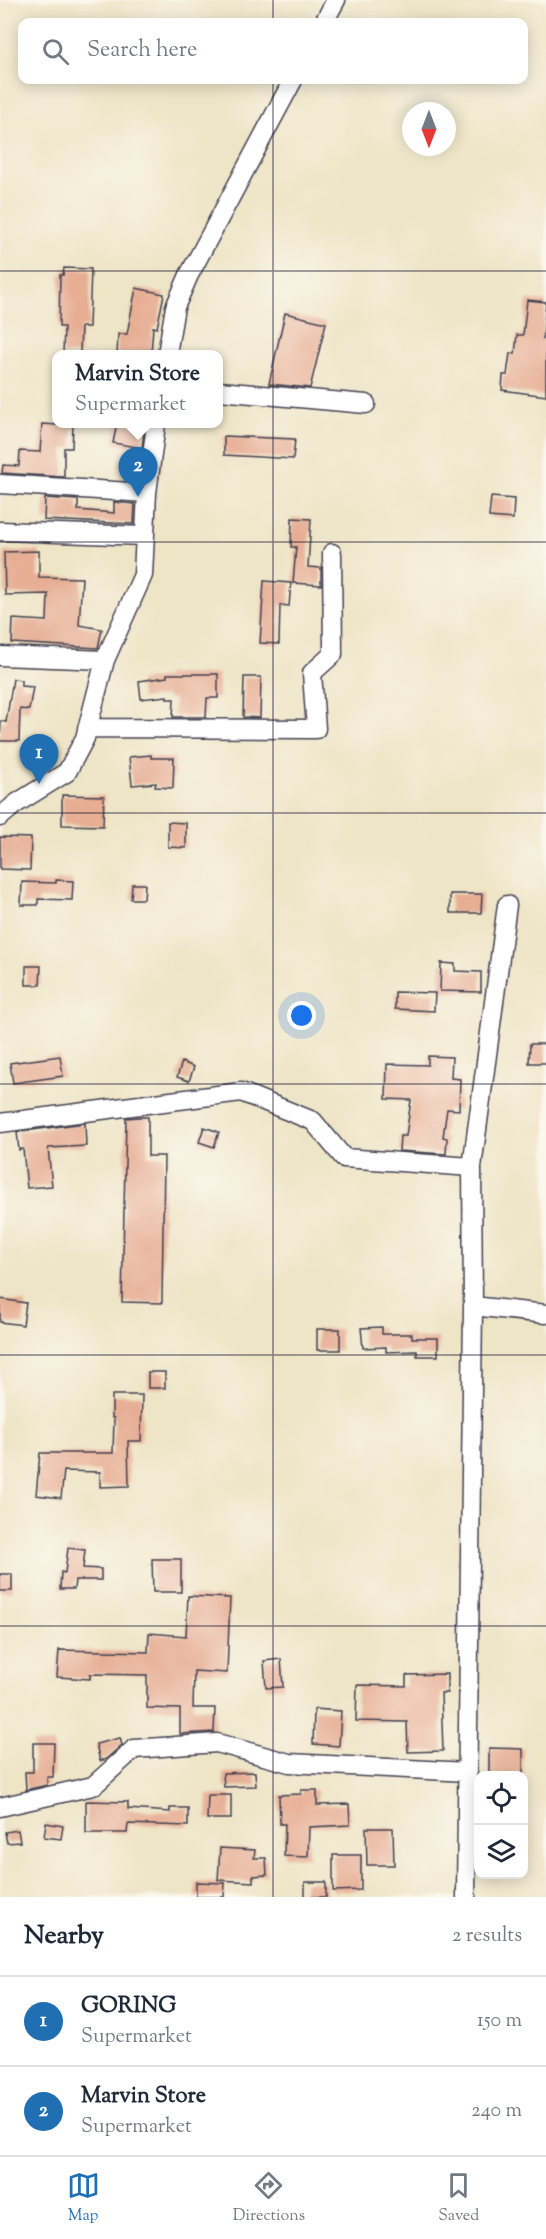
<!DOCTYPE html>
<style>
body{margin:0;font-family:"Sorts Mill Goudy",serif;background:#f6f6f7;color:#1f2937}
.controls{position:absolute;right:18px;bottom:18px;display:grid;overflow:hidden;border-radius:12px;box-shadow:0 3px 15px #0003}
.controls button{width:54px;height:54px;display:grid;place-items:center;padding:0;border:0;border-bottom:2px solid #e0e1e3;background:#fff;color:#1f2937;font:30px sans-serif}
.compass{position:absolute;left:402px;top:102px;width:54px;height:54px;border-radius:50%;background:#fff;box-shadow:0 3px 15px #0003;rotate:180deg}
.you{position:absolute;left:302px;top:1016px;width:21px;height:21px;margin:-15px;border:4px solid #fff;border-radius:50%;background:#1a73e8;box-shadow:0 0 0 9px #1a73e833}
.badge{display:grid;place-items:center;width:39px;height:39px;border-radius:50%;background:#1f6fb2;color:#fff;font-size:20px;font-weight:700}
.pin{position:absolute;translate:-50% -50px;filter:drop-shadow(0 2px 3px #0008)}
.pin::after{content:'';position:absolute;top:32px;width:21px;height:18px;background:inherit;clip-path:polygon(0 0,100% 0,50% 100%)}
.popup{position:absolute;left:52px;top:350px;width:171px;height:78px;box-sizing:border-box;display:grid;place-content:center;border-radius:12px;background:#fff;filter:drop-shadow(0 2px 4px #0005);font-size:20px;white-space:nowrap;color:#747a83}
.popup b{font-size:22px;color:#1f2937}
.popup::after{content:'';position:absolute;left:50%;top:100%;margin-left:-12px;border:12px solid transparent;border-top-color:#fff}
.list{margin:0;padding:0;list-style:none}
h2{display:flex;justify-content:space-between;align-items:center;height:78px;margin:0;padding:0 24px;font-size:26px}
h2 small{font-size:20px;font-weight:400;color:#747a83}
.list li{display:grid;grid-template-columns:39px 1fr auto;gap:18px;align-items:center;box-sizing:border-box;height:90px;padding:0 24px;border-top:2px solid #e0e1e3}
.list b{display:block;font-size:22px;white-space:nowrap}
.list p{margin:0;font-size:20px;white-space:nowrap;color:#747a83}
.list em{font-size:20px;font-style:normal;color:#747a83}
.icon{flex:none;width:33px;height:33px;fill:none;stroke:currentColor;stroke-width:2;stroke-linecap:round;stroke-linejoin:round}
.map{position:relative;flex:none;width:546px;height:1897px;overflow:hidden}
.search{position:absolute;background:#fff;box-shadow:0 3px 15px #0003;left:18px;right:18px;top:18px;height:66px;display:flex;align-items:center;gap:15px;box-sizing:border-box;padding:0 21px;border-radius:12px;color:#747a83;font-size:22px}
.sheet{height:258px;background:#fff}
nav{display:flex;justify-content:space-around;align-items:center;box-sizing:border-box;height:84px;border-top:2px solid #e0e1e3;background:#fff;font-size:16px;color:#747a83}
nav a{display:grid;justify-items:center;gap:3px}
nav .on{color:#1f6fb2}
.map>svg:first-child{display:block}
.building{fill:#e7ae94}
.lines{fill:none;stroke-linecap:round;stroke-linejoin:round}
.minor-casing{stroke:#413f50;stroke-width:21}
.minor{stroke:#fff;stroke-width:18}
.grid{fill:none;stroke:#22223b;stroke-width:1.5;stroke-opacity:0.55}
</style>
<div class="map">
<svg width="546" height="1897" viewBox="0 0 546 1897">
<rect width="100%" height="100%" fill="#fbf7ec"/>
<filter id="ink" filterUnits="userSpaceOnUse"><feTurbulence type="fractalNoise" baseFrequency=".0167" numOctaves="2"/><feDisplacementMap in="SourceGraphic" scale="12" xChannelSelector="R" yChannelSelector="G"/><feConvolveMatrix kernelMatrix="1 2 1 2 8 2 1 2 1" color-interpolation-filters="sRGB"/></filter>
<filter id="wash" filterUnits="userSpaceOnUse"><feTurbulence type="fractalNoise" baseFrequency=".008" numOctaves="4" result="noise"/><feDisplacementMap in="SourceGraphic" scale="24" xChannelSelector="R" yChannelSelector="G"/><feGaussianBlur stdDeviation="1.35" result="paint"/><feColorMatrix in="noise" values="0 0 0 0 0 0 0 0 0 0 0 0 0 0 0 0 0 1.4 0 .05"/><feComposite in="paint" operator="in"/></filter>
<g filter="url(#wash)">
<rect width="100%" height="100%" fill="#eee4c6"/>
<g id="blocks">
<path class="building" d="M64 268 91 269 89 327H81L80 354H63L64 327H59L60 275H63Z
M136 288 164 294 157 328 153 327 151 354H117L118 334H127Z
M527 300 546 302 543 339 546 340V396L502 390 503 375H507L510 353 515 354 517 335H523Z
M285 313 326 323 310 388 269 384Z
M117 423H145L142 448 113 443Z
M42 424 73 426 72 448H64V477L2 473 3 465 19 466 20 451 40 452Z
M224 436 295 439 293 459 224 455Z
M491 497 514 499 513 519 489 517Z
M45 498 78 500V510L114 513V502L135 504 134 524 44 520Z
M292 518 311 519 308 567 321 568V585L293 583 296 547H291Z
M39 551V577L82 578 79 625 102 629 98 648 12 643 13 619 47 621 48 594 5 595 4 552Z
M264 581 291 583 289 606 280 605 279 644 260 643Z
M167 674H218V698H207L206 717H173L174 699H167V696L141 699 139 681 167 677Z
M244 677H261L260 718 243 717Z
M13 679 21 680V686L33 687 29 710 20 709 19 741H0L1 721 6 722Z
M151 755V758H174L173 788 155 787 156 783 132 785 129 757Z
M62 795 104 796 103 826 62 825Z
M168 822 186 823V848L168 847Z
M0 837 31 838 30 870 0 869Z
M56 880 73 881 72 900 38 899V905H21L22 882 56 883Z
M132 884H145L144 899H131Z
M450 894H482L481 913H450Z
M441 963 455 964V971L481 972V992L440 991Z
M26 966H41L40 985H26Z
M395 992 435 993 434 1011 395 1009Z
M530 1044H546V1063H529Z
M60 1056 63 1076 13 1083 10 1063Z
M428 1056 452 1057 451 1078 460 1079 459 1110 447 1109 443 1137 447 1138 446 1154 399 1151 400 1136H406L411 1100 386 1099 387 1064 428 1065Z
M182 1062 194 1067 189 1081 177 1077Z
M139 1117H148V1156H164L162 1303 122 1302 126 1118Z
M85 1123 86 1146 48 1148 52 1186 27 1188 23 1149 19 1150 17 1132Z
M204 1127 219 1132 214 1147 199 1142Z
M0 1299 26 1303 23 1325 0 1322Z
M382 1327V1334H412V1338H438V1356H417V1351L386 1352V1347L363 1348 361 1328Z
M317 1329H340V1350H317Z
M148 1372H165V1388H148Z
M112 1395H142L141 1441H128L129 1486 100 1487V1472L64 1471 61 1498 36 1495 40 1453H113L114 1418H112Z
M68 1548 85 1550 83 1568 101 1569V1580H75L74 1589H60L61 1572 65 1573Z
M152 1559H181V1592H153Z
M0 1574H12V1591H0Z
M188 1596 230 1598 227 1673 194 1671 193 1708H215L214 1732 180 1734V1709L147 1708V1675L90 1674V1679L57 1677 59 1650 148 1652 149 1633 186 1636Z
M281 1659 283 1687 266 1688 264 1661Z
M447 1674V1693H441L443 1751 408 1752 407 1722 356 1721 357 1685 406 1686V1675Z
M314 1709 341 1711 339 1746 313 1744Z
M120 1738 122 1745 106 1759 100 1761 96 1744Z
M33 1743H54L53 1777H47V1785L26 1790 25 1772H33Z
M489 1748 523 1749V1776H489Z
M255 1772 256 1786 224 1787 223 1773Z
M301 1790H317V1805L349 1804 350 1825 309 1827 308 1857 284 1856 285 1824H280L279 1795 301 1794Z
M208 1795H231V1819H207Z
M86 1801 128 1802V1809L170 1812V1808H188V1826L128 1824 127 1833H86Z
M46 1823 63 1826 61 1839 44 1837Z
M366 1828H393L394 1865H367Z
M18 1830 20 1842 7 1843 5 1832Z
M220 1848 255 1850 254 1858H266L267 1875 253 1876V1882L218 1880Z
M333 1855H361V1890L333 1891Z
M196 1882 225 1883 224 1897H196Z
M305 1882H326V1897H305Z"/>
</g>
</g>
<g filter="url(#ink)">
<use href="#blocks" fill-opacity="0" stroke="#413f50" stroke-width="1.5"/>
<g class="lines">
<defs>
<path id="minor" d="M324 22 336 0
M167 354 175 307 189 275 293 80
M219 391 366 404
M0 484 147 493
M0 531 145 536
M0 656 105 660
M87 728 316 729 312 673 333 654 332 553
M0 817 17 803 67 772 85 738 105 660 143 575 147 493 156 424
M0 1123 241 1092 313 1121 344 1158 472 1167 473 1306 466 1897
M472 1167 507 905
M473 1306 546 1314
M0 1807 93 1786 134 1749 217 1743 289 1763 468 1772"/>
</defs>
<use href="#minor" class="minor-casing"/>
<use href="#minor" class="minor"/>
</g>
</g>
<path class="grid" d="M273 0V22M273 80V1897M0 271H546M0 542H546M0 813H546M0 1084H546M0 1355H546M0 1626H546"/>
</svg>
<div class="controls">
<button><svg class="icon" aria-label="locate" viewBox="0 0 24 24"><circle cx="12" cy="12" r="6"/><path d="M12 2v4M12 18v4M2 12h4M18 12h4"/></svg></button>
<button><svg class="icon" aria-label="layers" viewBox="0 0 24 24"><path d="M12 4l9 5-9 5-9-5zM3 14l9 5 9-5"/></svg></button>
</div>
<svg class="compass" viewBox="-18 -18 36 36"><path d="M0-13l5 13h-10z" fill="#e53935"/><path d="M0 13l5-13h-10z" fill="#747a83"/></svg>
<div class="you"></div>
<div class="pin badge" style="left:39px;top:784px">1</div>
<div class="pin badge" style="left:138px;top:497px">2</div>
<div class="popup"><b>Marvin Store</b>Supermarket</div>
<div class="search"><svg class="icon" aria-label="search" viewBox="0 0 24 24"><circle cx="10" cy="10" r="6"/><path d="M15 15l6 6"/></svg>Search here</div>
</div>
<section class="sheet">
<h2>Nearby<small>2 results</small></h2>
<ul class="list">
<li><span class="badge">1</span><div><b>GORING</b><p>Supermarket</p></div><em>150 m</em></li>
<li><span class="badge">2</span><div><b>Marvin Store</b><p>Supermarket</p></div><em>240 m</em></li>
</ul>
</section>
<nav>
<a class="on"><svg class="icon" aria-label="map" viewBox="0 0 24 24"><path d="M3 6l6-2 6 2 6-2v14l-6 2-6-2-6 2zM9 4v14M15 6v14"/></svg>Map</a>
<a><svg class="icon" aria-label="directions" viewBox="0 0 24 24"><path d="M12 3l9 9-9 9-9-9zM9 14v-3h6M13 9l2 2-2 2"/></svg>Directions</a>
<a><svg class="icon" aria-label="saved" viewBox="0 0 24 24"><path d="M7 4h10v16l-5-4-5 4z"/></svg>Saved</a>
</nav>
